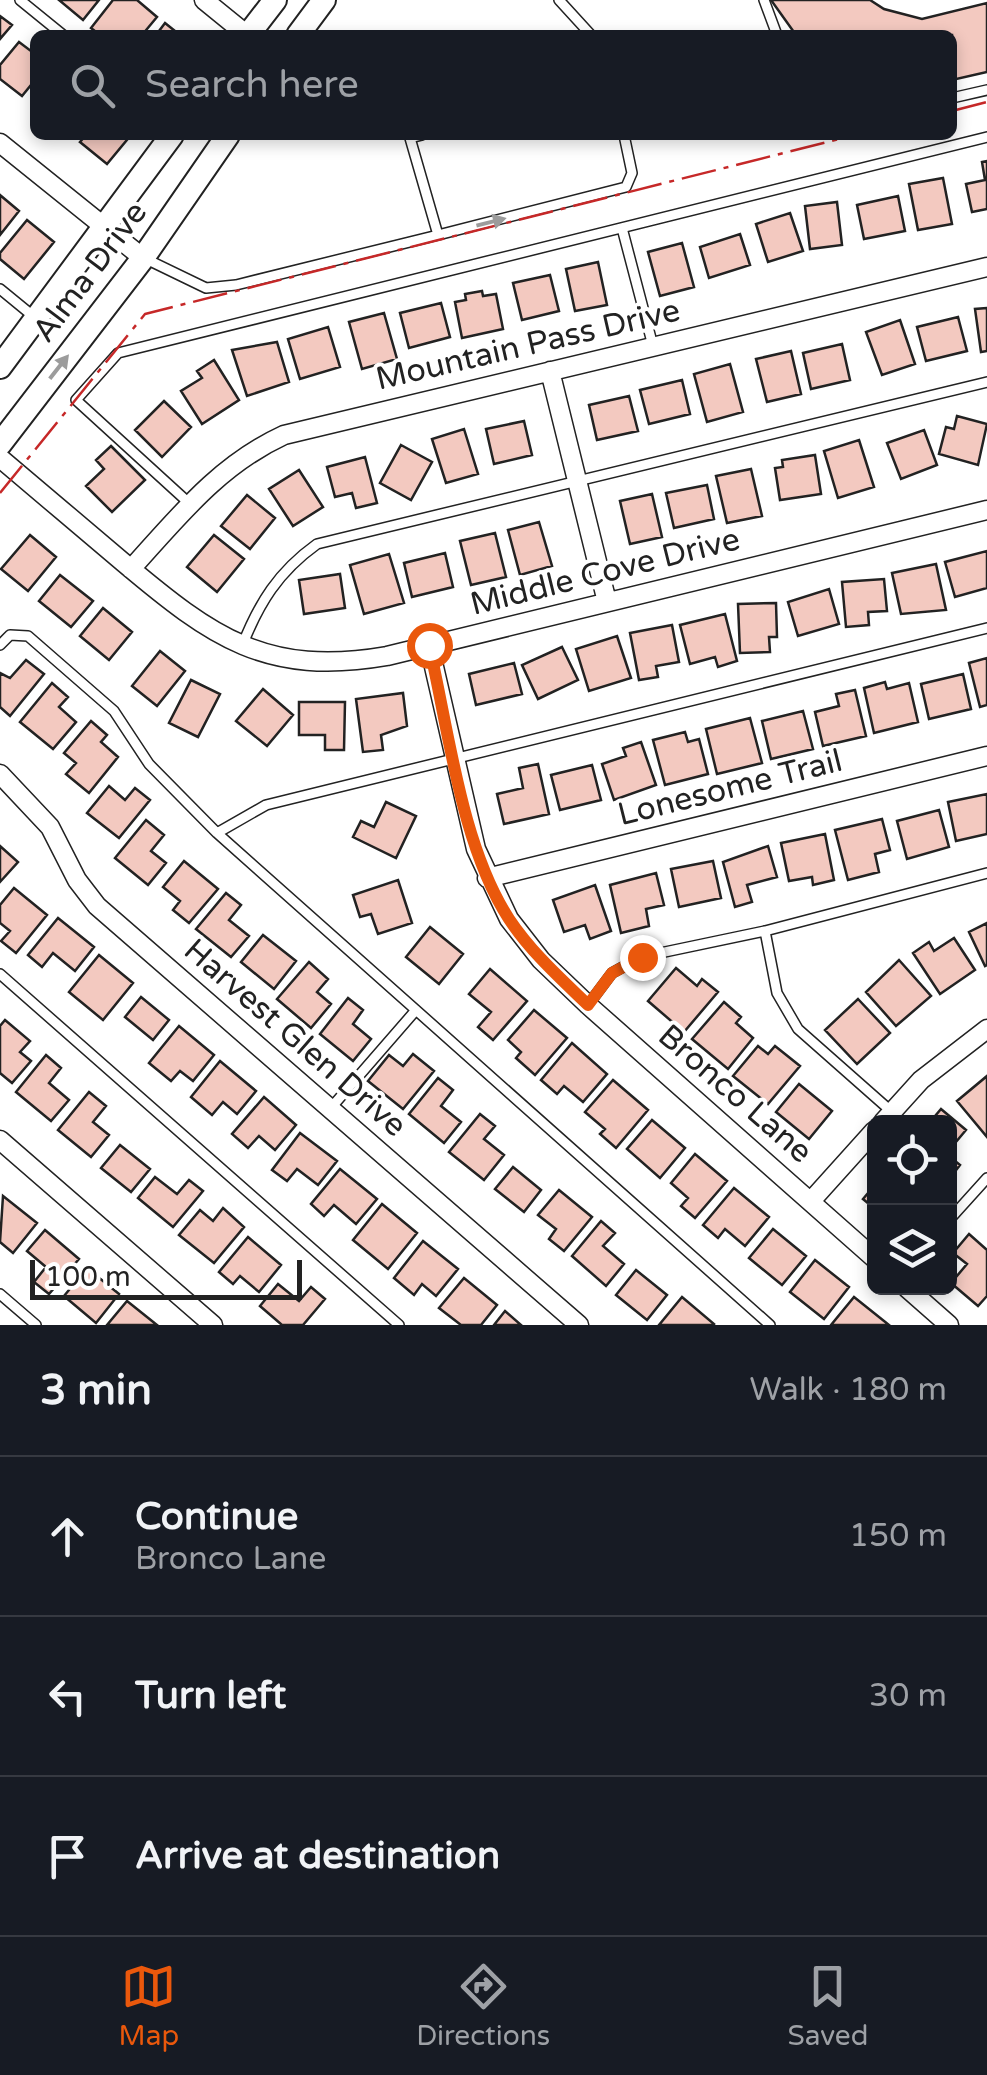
<!DOCTYPE html>
<meta charset="utf-8">
<style>
body{margin:0;font-family:"Varela Round",sans-serif;background:#242831;color:#f1f3f6}
.controls{position:absolute;right:30px;bottom:30px;display:grid;overflow:hidden;border-radius:15px;box-shadow:0 5px 15px #0003}
.controls button{width:90px;height:90px;display:grid;place-items:center;padding:0;border:0;border-bottom:2px solid #363941;background:#171b24;color:#f1f3f6;font:50px sans-serif}
.scale{position:absolute;left:30px;bottom:25px;width:272px;box-sizing:border-box;padding-left:10px;border:5px solid #222;border-top:0;font-size:28px;line-height:35px;white-space:nowrap;color:#222;-webkit-text-stroke:8px #fff;paint-order:stroke}
.stop{position:absolute;width:30px;height:30px;margin:-22px;border:8px solid #ea580c;border-radius:50%;background:#fff}
.stop.end{background:#ea580c;border-color:#fff;box-shadow:0 2px 10px #0008}
.list{margin:0;padding:0;list-style:none}
h2{display:flex;justify-content:space-between;align-items:center;height:130px;margin:0;padding:0 40px;font-size:42px}
h2 small{font-size:32px;font-weight:400;color:#9ea1a6}
.list li{display:grid;grid-template-columns:65px 1fr auto;gap:30px;align-items:center;box-sizing:border-box;height:160px;padding:0 40px;border-top:2px solid #363941}
.list b{display:block;font-size:38px;white-space:nowrap}
.list p{margin:0;font-size:32px;white-space:nowrap;color:#9ea1a6}
.list em{font-size:32px;font-style:normal;color:#9ea1a6}
.icon{flex:none;width:55px;height:55px;fill:none;stroke:currentColor;stroke-width:2;stroke-linecap:round;stroke-linejoin:round}
.map{position:relative;flex:none;width:987px;height:1325px;overflow:hidden}
.search{position:absolute;background:#171b24;box-shadow:0 5px 15px #0003;left:30px;right:30px;top:30px;height:110px;display:flex;align-items:center;gap:25px;box-sizing:border-box;padding:0 35px;border-radius:15px;color:#9ea1a6;font-size:38px}
.sheet{height:610px;background:#171b24}
nav{display:flex;justify-content:space-around;align-items:center;box-sizing:border-box;height:140px;border-top:2px solid #363941;background:#171b24;font-size:28px;color:#9ea1a6}
nav a{display:grid;justify-items:center;gap:5px}
nav .on{color:#ea580c}
.map>svg:first-child{display:block}
.building{fill:#f3c9c0;stroke:#222;stroke-width:2.5}
.lines{fill:none;stroke-linecap:round;stroke-linejoin:round}
.lane-casing{stroke:#222;stroke-width:12}
.street-casing{stroke:#222;stroke-width:21}
.secondary-casing{stroke:#222;stroke-width:26}
.lane{stroke:#fff;stroke-width:9}
.street{stroke:#fff;stroke-width:18}
.secondary{stroke:#fff;stroke-width:22}
.power{stroke:#c62828;stroke-width:2.5;stroke-dasharray:35 8 5 8;stroke-linecap:butt}
.oneway{fill:#9c9c9c}
.route{stroke:#ea580c;stroke-width:12}
.labels{text-anchor:middle;dominant-baseline:central;stroke-width:8;stroke-linejoin:round;paint-order:stroke}
.street-label{font-size:32px;fill:#222;stroke:#fff}
</style>
<div class="map">
<svg width="987" height="1325" viewBox="0 0 987 1325">
<rect width="100%" height="100%" fill="#fff"/>
<path class="building" d="M59 0H99L83 20Z
M113 0H137L157 17 142 35H100L91 28Z
M771 0H870L884 9 922 19 987 3V72L952 80V35H796Z
M0 16 12 25 0 39Z
M165 23 180 35H156Z
M19 42 35 54V80L22 96 0 79V65Z
M86 135H131L107 164 80 142Z
M987 161V209L972 212 966 184 985 180 982 162Z
M943 178 952 224 918 230 909 184Z
M0 195 19 211 0 235Z
M898 196 905 231 864 239 857 205Z
M837 202 842 245 810 249 805 206Z
M790 213 803 251 768 262 756 224Z
M27 220 54 242 24 279 0 259V253Z
M740 234 750 265 709 278 700 247Z
M682 243 694 287 660 296 648 252Z
M598 262 607 305 575 311 566 269Z
M550 275 559 311 522 320 513 283Z
M482 291 483 296 496 294 503 329 462 338 455 302 466 300 465 294Z
M441 303 450 337 409 348 400 313Z
M987 308V351L981 352 975 309Z
M384 313 397 359 362 369 349 322Z
M958 317 967 351 926 361 917 327Z
M900 320 915 364 882 375 866 332Z
M328 327 340 367 300 379 288 339Z
M277 342 289 382 247 396 232 350Z
M842 344 850 380 811 389 803 353Z
M791 351 801 394 767 402 756 359Z
M214 360 239 400 202 424 181 391 202 378 197 371Z
M730 364 743 412 707 422 694 374Z
M682 380 690 414 649 424 640 390Z
M629 396 638 431 597 440 589 405Z
M164 401 191 427 162 457 135 430Z
M957 416 987 424 978 465 939 454 946 427 954 429Z
M524 421 532 455 494 464 486 429Z
M464 429 478 474 446 483 432 439Z
M924 430 937 465 901 479 887 443Z
M859 440 874 487 838 498 824 451Z
M401 445 432 462 411 500 380 483Z
M111 446 145 480 112 512 86 486 104 469 96 460Z
M815 455 821 494 780 500 775 468 783 467 782 460Z
M365 457 377 503 356 508 352 493 335 497 327 467Z
M751 469 762 516 727 523 716 476Z
M299 470 323 507 293 526 269 489Z
M707 485 714 519 674 528 666 493Z
M652 494 662 537 630 544 620 501Z
M247 495 275 518 250 549 221 526Z
M539 522 552 566 520 575 508 530Z
M495 533 506 577 471 585 460 541Z
M30 535 56 557 28 591 1 569Z
M214 535 244 559 217 592 187 567Z
M987 551V588L955 597 945 562Z
M445 553 453 587 412 597 404 563Z
M389 554 404 603 364 614 350 565Z
M936 564 946 610 901 614 892 573Z
M340 574 345 608 304 614 299 580Z
M60 575 93 601 71 627 39 601Z
M884 579 887 611 868 612 869 625 846 627 842 582Z
M829 589 839 624 798 636 788 602Z
M776 603 777 637H769L770 652 740 653 738 604Z
M103 608 132 632 109 660 80 636Z
M725 614 737 661 718 667 715 657 690 664 680 625Z
M672 625 679 662 656 666 658 677 639 680 630 633Z
M617 636 631 678 589 691 576 649Z
M562 647 578 680 538 699 522 665Z
M160 651 185 671 157 706 132 686Z
M987 658V705L980 707 969 663Z
M26 660 44 674 10 716 0 707V673L10 678Z
M514 663 522 694 476 705 469 674Z
M963 674 971 709 929 719 921 684Z
M191 680 220 694 198 737 169 723Z
M885 682 887 689 909 683 918 722 874 733 864 688Z
M52 683 68 697 59 707 76 722 53 749 20 722Z
M263 689 293 715 267 746 236 721Z
M855 690 866 736 823 746 815 712 839 706 836 694Z
M403 693 407 726 381 735 383 750 363 752 356 699Z
M299 702H345L344 750H325V735H299Z
M803 711 813 749 771 759 762 721Z
M750 718 762 763 717 774 706 729Z
M91 721 107 735 101 742 118 757 89 793 66 774 76 763 64 753Z
M685 732 688 742 699 739 708 774 665 785 653 740Z
M641 742 656 785 614 800 602 764 626 756 623 748Z
M538 764 549 814 504 824 497 794 523 788 519 768Z
M592 765 601 800 560 810 551 775Z
M109 786 125 800 135 788 150 800 119 838 87 813Z
M987 794V834L956 841 948 802Z
M386 802 416 816 396 858 353 837 361 821 374 827Z
M939 810 949 847 907 859 897 821Z
M882 819 890 850 875 854 879 872 848 880 835 830Z
M146 820 164 835 151 851 166 863 148 885 115 858Z
M825 834 834 880 813 885 812 877 789 881 781 843Z
M0 846 18 862 0 882Z
M768 846 777 877 747 885 752 902 735 907 723 862Z
M184 861 218 889 189 923 173 910 180 901 163 887Z
M713 861 721 898 679 907 671 869Z
M656 873 664 905 646 909 649 926 621 933 610 885Z
M398 880 412 923 378 934 371 914 360 917 353 895Z
M595 885 611 931 590 939 585 925 564 932 553 900Z
M14 888 47 915 16 953 1 941 10 931 0 923V905Z
M226 893 241 905 229 920 249 936 231 957 196 929Z
M58 918 94 947 75 971 53 953 42 967 28 955Z
M987 923V965L985 966 969 932Z
M430 927 463 954 439 984 406 957Z
M263 935 296 961 274 989 241 962Z
M954 938 975 970 940 994 913 953 929 942 934 951Z
M99 955 133 983 103 1020 69 992Z
M899 960 931 996 896 1026 866 992Z
M309 962 328 979 317 992 331 1004 311 1028 277 999Z
M676 968 697 986 702 979 718 992 684 1032 648 1001Z
M490 969 527 1001 493 1040 478 1027 491 1012 469 994Z
M141 997 169 1020 153 1040 125 1017Z
M348 998 363 1010 353 1024 371 1039 353 1061 320 1034Z
M858 999 890 1033 857 1064 825 1030Z
M724 1002 741 1017 736 1023 753 1038 728 1069 692 1039Z
M534 1010 567 1038 535 1075 516 1058 521 1052 508 1040Z
M5 1020 30 1041 20 1052 31 1061 12 1083 0 1073V1026Z
M179 1026 214 1055 193 1081 180 1071 171 1081 149 1063Z
M572 1043 607 1074 583 1102 564 1086 557 1094 541 1080Z
M758 1046 768 1054 775 1046 800 1066 768 1104 733 1076Z
M413 1054 434 1071 403 1109 368 1081 389 1055 403 1066Z
M46 1055 61 1068 49 1083 69 1100 51 1121 16 1092Z
M220 1061 256 1091 237 1114 223 1102 212 1115 191 1097Z
M987 1076V1137L957 1101Z
M438 1078 453 1090 441 1106 461 1122 444 1143 409 1114Z
M613 1080 648 1110 616 1148 600 1134 605 1129 585 1112Z
M799 1084 832 1111 809 1139 776 1112Z
M89 1092 106 1106 93 1122 109 1135 91 1157 58 1130Z
M264 1097 296 1125 275 1150 259 1136 248 1148 232 1134Z
M941 1109 966 1130 950 1149V1122H930Z
M480 1114 495 1126 484 1139 504 1155 484 1180 449 1152Z
M652 1120 685 1148 660 1178 627 1149Z
M300 1133 337 1161 318 1185 297 1169 287 1181 272 1170Z
M120 1145 150 1169 131 1192 101 1168Z
M695 1154 727 1181 695 1218 681 1206 688 1198 671 1183Z
M950 1157 960 1165 950 1178Z
M513 1167 541 1190 524 1212 495 1189Z
M340 1169 377 1199 356 1224 334 1205 324 1216 311 1204Z
M155 1177 177 1194 189 1180 203 1191 173 1227 138 1198Z
M874 1186V1208L863 1199Z
M734 1188 769 1217 745 1246 725 1229 718 1238 703 1225Z
M559 1190 592 1217 564 1251 549 1239 556 1229 538 1215Z
M3 1196 37 1223 13 1253 0 1242Z
M382 1204 417 1233 388 1269 353 1240Z
M223 1208 244 1227 214 1263 179 1235 200 1210 213 1221Z
M601 1221 615 1233 603 1246 624 1264 606 1286 572 1256Z
M773 1229 806 1256 782 1285 749 1258Z
M45 1230 79 1259 49 1294 34 1282 46 1267 27 1251Z
M969 1234 987 1250V1296L978 1306 951 1283 967 1264 953 1253Z
M248 1237 281 1265 259 1292 240 1276 233 1284 219 1272Z
M423 1241 458 1269 436 1296 422 1284 414 1295 394 1278Z
M815 1260 849 1287 824 1319 790 1292Z
M87 1268 119 1294 96 1323 64 1296Z
M636 1270 667 1295 647 1320 616 1295Z
M464 1278 497 1305 481 1325H461L439 1308Z
M278 1284 299 1301 311 1287 325 1299 303 1325H282L260 1306Z
M682 1297 714 1324 713 1325H659Z
M854 1297 889 1325H831Z
M127 1301 157 1325H107Z
M505 1311 521 1325H494Z"/>
<g class="lines">
<defs>
<path id="lane" d="M20 0 63 35
M559 0 591 35
M764 0 777 35
M952 98 987 90
M422 135 410 138 438 235 626 187 632 173 624 135
M622 228 653 346
M144 258 206 288 236 285 438 235
M0 289 33 316
M190 504 76 400 118 353 987 137
M0 645 10 635 28 636 114 711 149 764 217 833 770 1325
M242 646C259 603 278 572 317 544L987 382
M217 833 266 805 987 628
M765 931 777 993 798 1029 892 1112
M0 974 399 1325
M588 1005 612 973 641 957 765 931 987 873
M330 1109 416 1010
M950 1219 987 1178
M0 1294 36 1325"/>
<path id="street" d="M204 0 247 35
M0 143 143 258
M550 371 607 602
M0 458C41 493 83 528 124 563 212 637 266 677 387 656L987 510
M131 569C179 516 219 465 284 435L987 267
M429 645 476 849 509 919 541 960 588 1005 874 1258
M0 774 50 827 77 880 97 906 579 1325
M487 878 987 756
M883 1122 921 1080 987 1029
M0 1140 213 1325
M811 1201 874 1131
M907 1288 949 1325"/>
<path id="secondary" d="M248 35 275 0
M298 35 324 0
M0 367 172 135
M0 444 143 258 228 135"/>
</defs>
<use href="#lane" class="lane-casing"/>
<use href="#street" class="street-casing"/>
<use href="#secondary" class="secondary-casing"/>
<use href="#lane" class="lane"/>
<use href="#street" class="street"/>
<use href="#secondary" class="secondary"/>
<path class="power" d="M952 111 987 102
M0 493 145 314 855 135"/>
</g>
<defs><path id="oneway-solid" d="M-6-.8H1V-3.2L6.5 0L1 3.2V.8H-6Z" transform="scale(2.5)"/></defs>
<g class="oneway">
<use href="#oneway-solid" transform="translate(491 222) rotate(-14)"/>
<use href="#oneway-solid" transform="translate(59 367) rotate(-52)"/>
</g>
<g class="lines">
<path class="route" d="M429 645C449 731 461 845 509 919 531 952 560 978 588 1005L612 973 642 957"/>
</g>
<g class="labels">
<g class="street-label">
<text transform="translate(90 272) rotate(-53)">Alma Drive</text>
<text transform="translate(528 345) rotate(-13)">Mountain Pass Drive</text>
<text transform="translate(605 572) rotate(-14)">Middle Cove Drive</text>
<text transform="translate(730 788) rotate(-14)">Lonesome Trail</text>
<text transform="translate(295 1038) rotate(41)">Harvest Glen Drive</text>
<text transform="translate(735 1094) rotate(41)">Bronco Lane</text>
</g>
</g>
</svg>
<div class="controls">
<button><svg class="icon" aria-label="locate" viewBox="0 0 24 24"><circle cx="12" cy="12" r="6"/><path d="M12 2v4M12 18v4M2 12h4M18 12h4"/></svg></button>
<button><svg class="icon" aria-label="layers" viewBox="0 0 24 24"><path d="M12 4l9 5-9 5-9-5zM3 14l9 5 9-5"/></svg></button>
</div>
<div class="scale">100 m</div>
<div class="stop" style="left:429px;top:645px"></div>
<div class="stop end" style="left:642px;top:957px"></div>
<div class="search"><svg class="icon" aria-label="search" viewBox="0 0 24 24"><circle cx="10" cy="10" r="6"/><path d="M15 15l6 6"/></svg>Search here</div>
</div>
<section class="sheet">
<h2>3 min<small>Walk · 180 m</small></h2>
<ul class="list">
<li><svg class="icon" aria-label="ahead" viewBox="0 0 24 24"><path d="M12 20V5M6 11l6-6 6 6"/></svg><div><b>Continue</b><p>Bronco Lane</p></div><em>150 m</em></li>
<li><svg class="icon" aria-label="left" viewBox="0 0 24 24"><path d="M17 20v-9H6M10 6l-5 5 5 5"/></svg><div><b>Turn left</b></div><em>30 m</em></li>
<li><svg class="icon" aria-label="arrive" viewBox="0 0 24 24"><path d="M6 21V4h12l-3 4 3 4H6"/></svg><div><b>Arrive at destination</b></div></li>
</ul>
</section>
<nav>
<a class="on"><svg class="icon" aria-label="map" viewBox="0 0 24 24"><path d="M3 6l6-2 6 2 6-2v14l-6 2-6-2-6 2zM9 4v14M15 6v14"/></svg>Map</a>
<a><svg class="icon" aria-label="directions" viewBox="0 0 24 24"><path d="M12 3l9 9-9 9-9-9zM9 14v-3h6M13 9l2 2-2 2"/></svg>Directions</a>
<a><svg class="icon" aria-label="saved" viewBox="0 0 24 24"><path d="M7 4h10v16l-5-4-5 4z"/></svg>Saved</a>
</nav>
